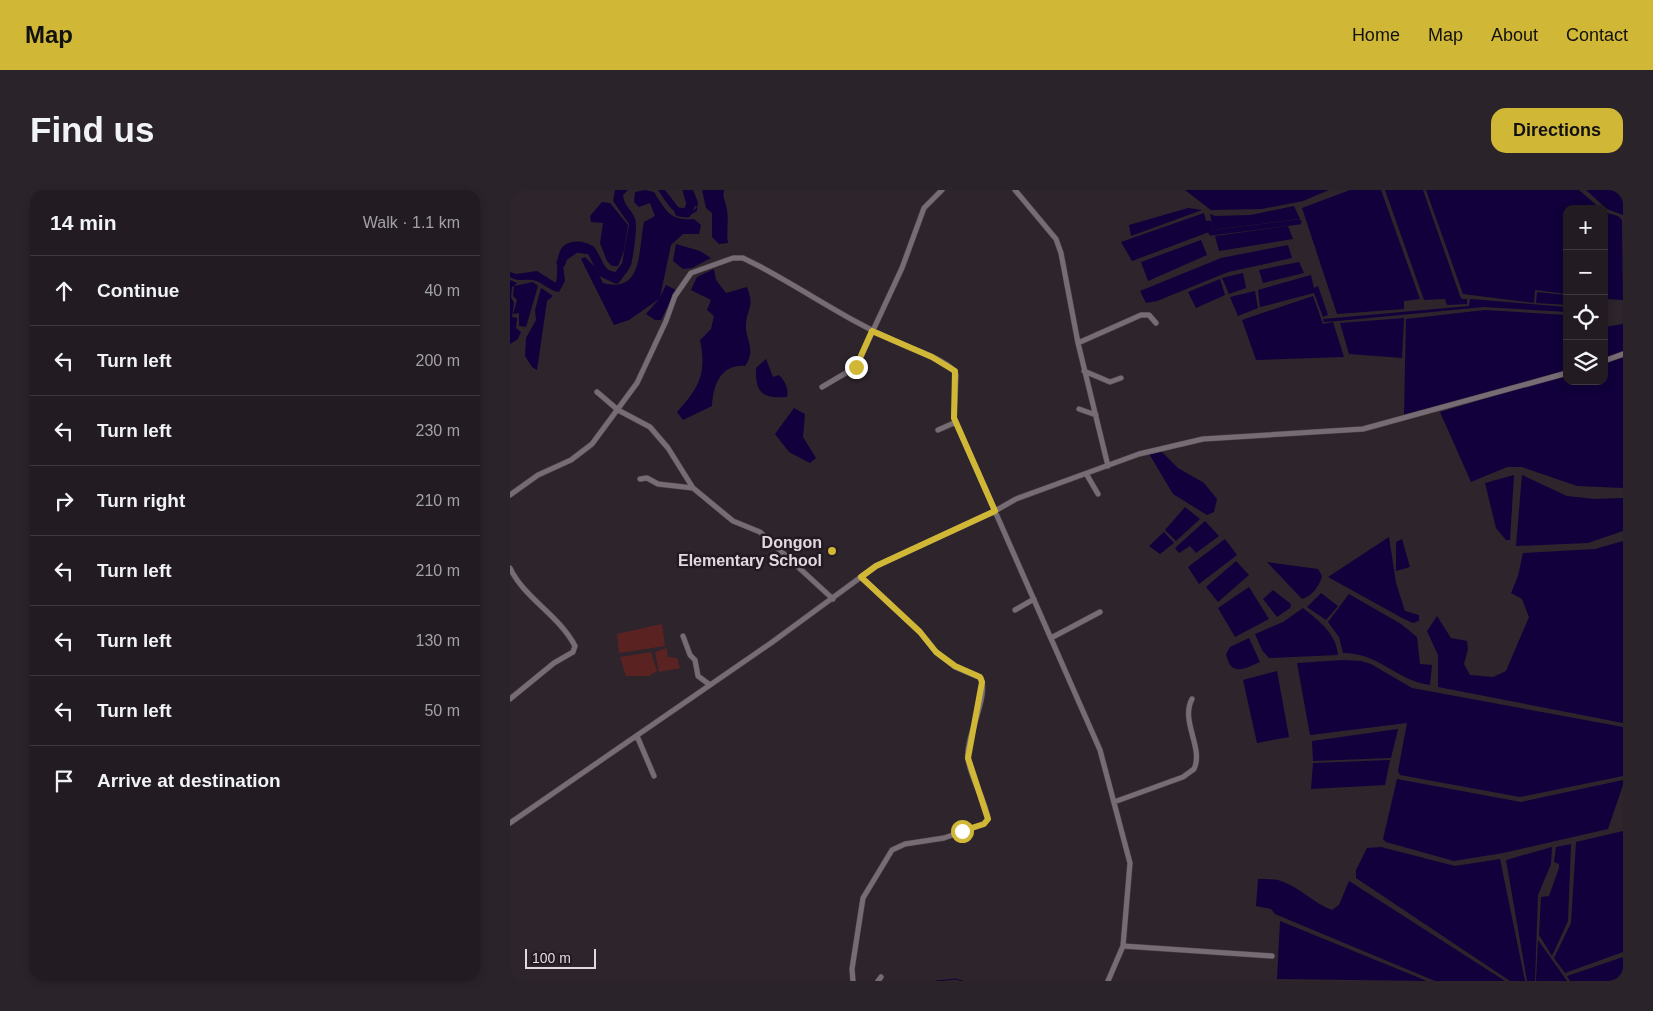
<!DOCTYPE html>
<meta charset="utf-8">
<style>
body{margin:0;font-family:Helvetica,sans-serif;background:#2a242a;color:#f1f3f6}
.controls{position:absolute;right:15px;top:15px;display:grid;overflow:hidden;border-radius:10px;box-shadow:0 2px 8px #0003}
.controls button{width:45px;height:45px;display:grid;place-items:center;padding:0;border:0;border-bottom:1px solid #3f393f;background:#221b21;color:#f1f3f6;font:25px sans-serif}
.scale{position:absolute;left:15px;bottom:12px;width:71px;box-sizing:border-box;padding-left:5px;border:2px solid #e0dadf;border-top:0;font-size:14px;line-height:18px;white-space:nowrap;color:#e0dadf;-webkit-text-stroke:4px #241a22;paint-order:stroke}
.stop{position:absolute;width:15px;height:15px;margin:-11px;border:4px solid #d1b736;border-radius:50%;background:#fff}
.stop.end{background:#d1b736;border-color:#fff;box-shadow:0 1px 5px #0008}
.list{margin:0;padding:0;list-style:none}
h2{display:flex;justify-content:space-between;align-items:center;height:65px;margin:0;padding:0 20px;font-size:21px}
h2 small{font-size:16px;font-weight:400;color:#a2a1a5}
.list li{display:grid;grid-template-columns:32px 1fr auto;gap:15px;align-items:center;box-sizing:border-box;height:70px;padding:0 20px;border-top:1px solid #3f393f}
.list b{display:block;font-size:19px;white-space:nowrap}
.list em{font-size:16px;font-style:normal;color:#a2a1a5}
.icon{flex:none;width:28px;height:28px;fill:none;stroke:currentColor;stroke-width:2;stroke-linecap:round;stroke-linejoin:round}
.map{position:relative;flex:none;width:1113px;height:791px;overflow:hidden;border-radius:15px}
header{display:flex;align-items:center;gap:30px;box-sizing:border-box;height:70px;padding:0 25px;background:#d1b736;color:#111}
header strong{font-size:24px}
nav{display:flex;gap:28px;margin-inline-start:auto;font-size:18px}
.intro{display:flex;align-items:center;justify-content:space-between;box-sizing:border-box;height:120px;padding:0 30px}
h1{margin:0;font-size:35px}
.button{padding:12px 22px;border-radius:15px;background:#d1b736;color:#111;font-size:18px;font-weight:700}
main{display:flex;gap:30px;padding:0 30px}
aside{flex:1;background:#221b21;border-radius:15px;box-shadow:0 2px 8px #0003}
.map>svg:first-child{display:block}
.green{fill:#5a2322}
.water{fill:#11003b}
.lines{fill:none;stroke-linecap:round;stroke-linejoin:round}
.stream{stroke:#11003b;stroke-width:1}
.canal{stroke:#11003b;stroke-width:5}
.river{stroke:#11003b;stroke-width:9}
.minor-casing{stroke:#4b4249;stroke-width:6}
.minor{stroke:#776b74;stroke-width:5}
.route{stroke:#d1b736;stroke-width:6}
.poi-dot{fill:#d1b736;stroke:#241a22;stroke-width:2}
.labels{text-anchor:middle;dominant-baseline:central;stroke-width:5;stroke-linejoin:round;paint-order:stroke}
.poi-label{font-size:16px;font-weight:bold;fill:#e0dadf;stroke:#241a22;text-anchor:end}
</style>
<header>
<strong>Map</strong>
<nav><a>Home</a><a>Map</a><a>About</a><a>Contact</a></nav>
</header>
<div class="intro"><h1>Find us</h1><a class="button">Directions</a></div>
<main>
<aside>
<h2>14 min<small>Walk · 1.1 km</small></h2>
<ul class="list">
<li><svg class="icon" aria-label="ahead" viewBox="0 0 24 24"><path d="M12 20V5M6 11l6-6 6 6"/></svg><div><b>Continue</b></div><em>40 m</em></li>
<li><svg class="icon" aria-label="left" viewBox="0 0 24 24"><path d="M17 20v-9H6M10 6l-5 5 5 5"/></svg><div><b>Turn left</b></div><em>200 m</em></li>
<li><svg class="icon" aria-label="left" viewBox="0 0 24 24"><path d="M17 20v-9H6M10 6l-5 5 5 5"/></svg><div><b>Turn left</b></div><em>230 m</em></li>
<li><svg class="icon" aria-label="right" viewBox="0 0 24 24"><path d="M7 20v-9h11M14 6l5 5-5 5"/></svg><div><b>Turn right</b></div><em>210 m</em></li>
<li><svg class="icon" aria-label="left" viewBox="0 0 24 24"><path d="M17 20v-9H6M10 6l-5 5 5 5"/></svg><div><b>Turn left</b></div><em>210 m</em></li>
<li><svg class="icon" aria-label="left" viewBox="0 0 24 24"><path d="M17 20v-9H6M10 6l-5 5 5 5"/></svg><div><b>Turn left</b></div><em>130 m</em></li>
<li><svg class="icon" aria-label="left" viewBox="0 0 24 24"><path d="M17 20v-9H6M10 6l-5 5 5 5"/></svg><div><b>Turn left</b></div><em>50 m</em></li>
<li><svg class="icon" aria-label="arrive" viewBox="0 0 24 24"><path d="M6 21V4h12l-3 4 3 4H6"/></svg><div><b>Arrive at destination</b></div></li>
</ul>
</aside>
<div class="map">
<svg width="1113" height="791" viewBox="0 0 1113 791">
<rect width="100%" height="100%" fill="#2e242c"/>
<path class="green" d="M152 434 155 456 109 463 107 444Z
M157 458V467L167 468 170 478 149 482 145 462Z
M141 462 147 481 139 486H116L110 467Z"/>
<path class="water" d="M105 0H118L113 5C114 17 122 19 125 29 128 35 123 68 121 75 119 80 115 84 111 87 105 86 97 85 93 80 82 67 82 48 58 59L53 75 55 91 49 102C39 101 33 92 23 90 14 89 9 92 0 87V82L6 84 27 81 46 93C48 83 46 71 50 61 55 49 76 49 84 58 93 66 91 82 107 82L112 74 119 34 103 11Z
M135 0 144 2C156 21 160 31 184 29L191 35 189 44H173L161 55 150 107 156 95 166 100 151 130H145L136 124 149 109 119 130 104 135 71 69 75 67 85 77 93 93C134 104 128 59 134 32L145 26 140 13 129 17 124 12 125 2Z
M148 0H155L169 18 183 21 187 17 177 9 175 0H183L188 12 187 21C167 34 158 14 148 0Z
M192 0H214C212 8 216 12 217 20 219 31 216 42 218 53L209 54 202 47V23L196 18Z
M675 0H819L793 11 752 19 701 20Z
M840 0H871L910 109 894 111V119L827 124 792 18Z
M875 0H913L950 106 952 109H957V114L937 115 935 109 914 110Z
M916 0H1069L1091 19H1057V104L1025 100 1024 113 953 104Z
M1076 0H1113V25L1097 19Z
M92 12 100 13 118 35 114 61 108 76H102L97 71 90 53 93 33 81 32 80 26Z
M784 16 790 29 703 40 700 24 705 26 741 25Z
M678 18 692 20 621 46 619 35Z
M1094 22 1108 26 1112 30 1113 110 1094 109Z
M694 23 699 42 622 71 611 52Z
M778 36 783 49 709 61 705 46Z
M691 50 697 65 638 91 631 72Z
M166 54 190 61 201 68 182 78 173 79 163 71Z
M778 55 782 68 718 82 647 111 636 113 630 101 711 68Z
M789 72 794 83 753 93 749 80Z
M204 79 206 90 216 103 237 97C245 118 237 117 236 135 235 150 247 159 235 176 211 174 203 195 202 216L173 230 167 222C189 198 197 184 190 150L201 139 204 126 197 120 201 110 181 100 187 87Z
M733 83 736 98 719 104 712 88Z
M801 85 804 98 808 96 818 125 813 127 804 103 750 117 748 100Z
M710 89 715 105 686 118 678 102Z
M0 90 7 93 4 96 23 92 28 96 16 137 9 136V123L3 124 7 110 3 106 4 96 2 97 1 107 4 113 2 127 7 128 6 138 11 142 8 149 0 154Z
M31 98 43 106 37 111 27 180 22 177 15 166 16 148 26 130 25 120Z
M745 101 748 118 728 126 720 107Z
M1027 102 1057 105V115L1026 113Z
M803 106 813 134 823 132 834 167 746 170 732 130Z
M960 109 1057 117V122L974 117 828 131 814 132 813 129 959 116Z
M975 120 1057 125V181L894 225 896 129Z
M894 128 892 168 839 164 830 133Z
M1113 134V162L1094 168V137Z
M1113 168V298L1067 296 1012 277H997L961 292 930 222 1057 184V191H1094V173Z
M256 169 263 187 269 185C275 191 279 199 277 207 253 209 245 203 246 178Z
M284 218 295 224 293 247 306 268 300 273 279 262 265 244Z
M651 261 668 278 694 293 707 309 704 322 697 325 663 304 638 262Z
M1004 285 1000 350H996L986 338 975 293Z
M1012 285 1057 306 1085 309 1113 308V341L1078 353 1006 356Z
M675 317 690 329 666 351 655 340Z
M695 331 709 346 686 363 680 356 669 363 665 358Z
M654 342 664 353 650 364 639 356Z
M879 347 886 393 895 421 909 425V431L903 433 894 429 818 387Z
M715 349 727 365 689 394 678 377Z
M892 349 900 377 886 381V352Z
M1113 351V533L928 497V465L917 441 927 426 941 448 957 451 958 459 954 474 960 485 983 487 996 481 1019 427 1012 409 1001 403 1008 386 1013 363 1085 359Z
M726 371 739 385 708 412 696 397Z
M757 372 808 379 812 386C809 397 802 406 792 409Z
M739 397 759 429 725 447 708 418Z
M763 400 781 414 780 418 767 427 753 409Z
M811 403 828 416 816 430 797 417Z
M839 404 891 434 907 447 910 474 922 475 920 495C885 490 870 463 833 463L829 447 818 432Z
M793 418C809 431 826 443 828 465L759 468 752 460 745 444 773 432Z
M739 448 750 472C734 479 721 487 716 464L720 457Z
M833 470 851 471 861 474 902 498 1113 537V586L1010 607 890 585 888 581 897 533 800 545 787 473Z
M767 481 779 547 747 553 733 490Z
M888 539 881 568 803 571 802 551Z
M880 570 875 595 801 599 803 573Z
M887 589 1011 612 1113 590V595L1098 639 993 663 944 671 876 652 873 649Z
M1113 641V762L1055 783 1044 768 1061 733 1066 652Z
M1061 654 1058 731 1042 766 1029 745 1031 707 1039 706 1049 678V674L1044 672 1046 657Z
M871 657 945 676 990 669 1015 791H1000L846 688V680L857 658Z
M1042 657 1041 674 1028 705 1025 791H1017L996 670Z
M748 689C754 689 762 689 768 690 789 696 803 713 822 720L829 715 839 691 995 791H925L765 724 761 719 746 716Z
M770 731 917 791 767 789Z
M1028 750 1057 791H1026Z
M1113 767V791H1060L1057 786Z"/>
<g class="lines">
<path class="stream" d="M426 791 446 789 452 791"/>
<path class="canal" d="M691 35 699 33 701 43 789 32"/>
<path class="river" d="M169 22 177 23 181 14 177 0
M51 73 53 67 66 58 81 60 93 83 106 89 114 78"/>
<defs>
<path id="minor" d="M505 0 546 49 551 63 568 153 598 276
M568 153 631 125H639L646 133
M1094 171 1113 164
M574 181 600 192 611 188
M312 197 346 177 392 78 414 18 432 0
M87 202 108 220 140 237 158 258 183 298 223 331 250 342 323 409
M569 219 586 225
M428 240 446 232
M577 285 588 304
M130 289 137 288 148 294 183 298
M0 305 28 285 61 270 82 254 127 193 156 131 165 106 181 83 223 68H233L249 76C298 102 343 134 394 155 405 160 444 173 446 185L444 228 590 560 620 673 613 756 598 791
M0 378C14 408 49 425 65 456L63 462 44 473 0 509
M505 420 524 409
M173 446 180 465 185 470 188 486 200 495
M541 448 590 422
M127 546 144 586
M604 612 673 587 684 579C694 558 670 531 682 509
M0 633 261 453 366 376 485 321 506 309 629 264 693 249 853 239 1057 183
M613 756 762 766
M343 791 342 779 353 708 382 660 395 654 434 648 474 634 478 629C475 608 461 590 458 569 455 548 479 507 471 488L445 477 426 462 410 442 351 387
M368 791 371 787"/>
</defs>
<use href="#minor" class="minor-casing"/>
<use href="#minor" class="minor"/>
</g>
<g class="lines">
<path class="route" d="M346 177 362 141 422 167 445 181 444 228 485 321 366 376 351 387 410 442 426 462 445 476 470 487 472 492 458 568 478 629 474 634 452 641"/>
</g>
<circle class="poi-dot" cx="322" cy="361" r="5"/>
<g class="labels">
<g class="poi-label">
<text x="312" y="352">Dongon<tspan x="312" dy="18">Elementary School</tspan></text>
</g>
</g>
</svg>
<div class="controls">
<button>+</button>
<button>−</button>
<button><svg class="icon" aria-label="locate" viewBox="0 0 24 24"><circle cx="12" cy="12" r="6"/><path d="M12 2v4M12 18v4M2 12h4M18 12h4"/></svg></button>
<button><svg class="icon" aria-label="layers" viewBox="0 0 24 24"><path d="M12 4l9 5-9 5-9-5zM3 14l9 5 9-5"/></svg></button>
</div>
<div class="scale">100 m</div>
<div class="stop" style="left:452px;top:641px"></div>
<div class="stop end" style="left:346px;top:177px"></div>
</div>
</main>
